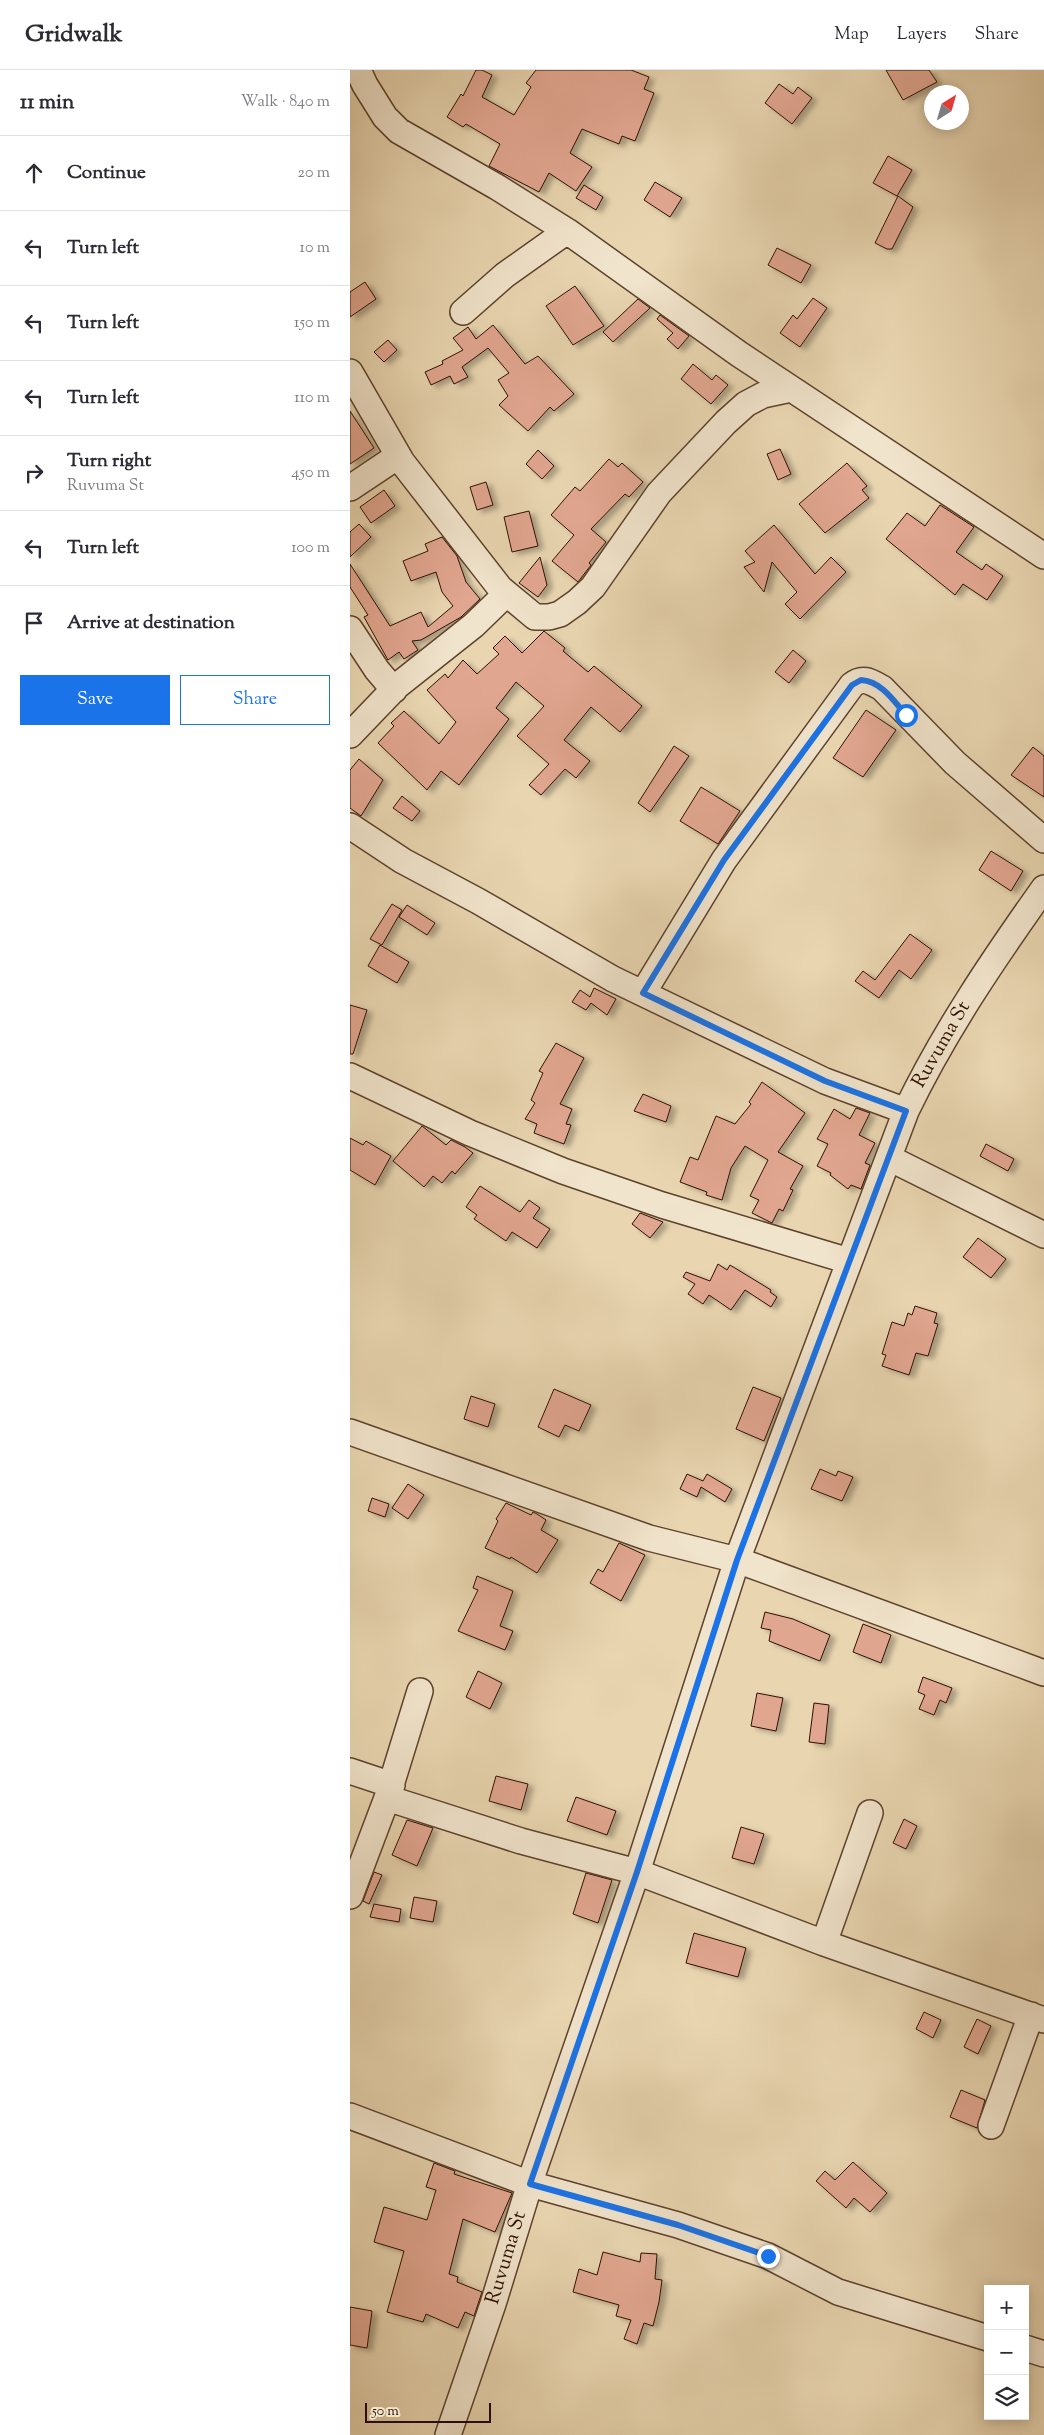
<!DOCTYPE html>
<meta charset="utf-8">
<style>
body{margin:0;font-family:"Sorts Mill Goudy",serif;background:#f2f2f3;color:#2b2b33}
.controls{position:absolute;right:15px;bottom:15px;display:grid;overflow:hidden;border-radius:0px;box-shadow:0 2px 12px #0003}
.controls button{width:45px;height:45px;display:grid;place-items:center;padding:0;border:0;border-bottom:1px solid #e1e1e2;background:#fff;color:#2b2b33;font:25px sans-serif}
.compass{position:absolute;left:574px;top:15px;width:45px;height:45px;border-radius:50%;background:#fff;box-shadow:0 2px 12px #0003;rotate:37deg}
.scale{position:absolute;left:15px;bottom:12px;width:126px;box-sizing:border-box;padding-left:5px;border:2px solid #2e1000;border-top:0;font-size:14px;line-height:18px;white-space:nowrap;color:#2e1000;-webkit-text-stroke:4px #f1e4cc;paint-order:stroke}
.stop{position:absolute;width:15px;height:15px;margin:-11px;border:4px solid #1a73e8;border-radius:50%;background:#fff}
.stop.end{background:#1a73e8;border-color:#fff;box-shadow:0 1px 5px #0008}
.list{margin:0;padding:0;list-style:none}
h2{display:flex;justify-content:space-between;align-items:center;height:65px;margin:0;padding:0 20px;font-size:21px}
h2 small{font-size:16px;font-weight:400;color:#7c7c81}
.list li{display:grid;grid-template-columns:32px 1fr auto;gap:15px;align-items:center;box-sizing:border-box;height:75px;padding:0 20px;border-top:1px solid #e1e1e2}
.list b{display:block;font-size:19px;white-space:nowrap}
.list p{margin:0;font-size:16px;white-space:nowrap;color:#7c7c81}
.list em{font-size:16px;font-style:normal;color:#7c7c81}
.actions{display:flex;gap:10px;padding:15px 20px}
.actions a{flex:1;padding:11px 0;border:1px solid #1a73e8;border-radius:0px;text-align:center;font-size:18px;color:#1a73e8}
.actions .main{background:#1a73e8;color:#fff}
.icon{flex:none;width:28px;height:28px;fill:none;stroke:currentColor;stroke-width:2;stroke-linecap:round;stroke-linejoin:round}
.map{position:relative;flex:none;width:694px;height:2365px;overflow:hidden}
header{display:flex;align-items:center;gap:30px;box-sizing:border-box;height:70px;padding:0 25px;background:#fff;border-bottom:1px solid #e1e1e2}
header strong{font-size:24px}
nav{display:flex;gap:28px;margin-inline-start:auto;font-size:18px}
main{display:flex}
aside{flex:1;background:#fff}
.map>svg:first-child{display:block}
.building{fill:#e1a690;stroke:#2e1000;filter:url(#shadow)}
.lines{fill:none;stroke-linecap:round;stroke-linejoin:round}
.minor-casing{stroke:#5d422c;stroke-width:28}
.minor{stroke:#f1e4cc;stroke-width:25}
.route{stroke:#1a73e8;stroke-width:6}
.labels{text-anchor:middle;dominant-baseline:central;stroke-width:4;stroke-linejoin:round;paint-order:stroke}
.street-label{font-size:20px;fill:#2e1000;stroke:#f1e4cc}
</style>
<header>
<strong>Gridwalk</strong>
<nav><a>Map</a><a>Layers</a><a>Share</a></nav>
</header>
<main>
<aside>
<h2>11 min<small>Walk · 840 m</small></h2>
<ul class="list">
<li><svg class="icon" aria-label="ahead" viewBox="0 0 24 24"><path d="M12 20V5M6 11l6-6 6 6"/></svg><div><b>Continue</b></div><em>20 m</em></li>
<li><svg class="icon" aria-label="left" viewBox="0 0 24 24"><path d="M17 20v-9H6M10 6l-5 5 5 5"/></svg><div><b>Turn left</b></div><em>10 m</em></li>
<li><svg class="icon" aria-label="left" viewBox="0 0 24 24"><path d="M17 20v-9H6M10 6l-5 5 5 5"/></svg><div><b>Turn left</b></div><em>150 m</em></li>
<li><svg class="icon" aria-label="left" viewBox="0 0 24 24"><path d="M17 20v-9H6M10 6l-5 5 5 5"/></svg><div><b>Turn left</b></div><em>110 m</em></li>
<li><svg class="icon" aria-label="right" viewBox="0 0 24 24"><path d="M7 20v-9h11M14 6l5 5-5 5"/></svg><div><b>Turn right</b><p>Ruvuma St</p></div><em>450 m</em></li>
<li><svg class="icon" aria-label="left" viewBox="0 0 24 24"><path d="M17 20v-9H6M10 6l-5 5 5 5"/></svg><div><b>Turn left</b></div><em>100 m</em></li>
<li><svg class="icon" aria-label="arrive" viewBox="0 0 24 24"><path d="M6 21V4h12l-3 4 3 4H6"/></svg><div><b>Arrive at destination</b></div></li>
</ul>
<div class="actions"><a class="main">Save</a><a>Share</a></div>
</aside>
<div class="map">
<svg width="694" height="2365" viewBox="0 0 694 2365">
<defs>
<filter id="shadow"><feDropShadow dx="5.5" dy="3" stdDeviation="2.5" flood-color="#0004"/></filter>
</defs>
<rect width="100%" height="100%" fill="#e9d6b1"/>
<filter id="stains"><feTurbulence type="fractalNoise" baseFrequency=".004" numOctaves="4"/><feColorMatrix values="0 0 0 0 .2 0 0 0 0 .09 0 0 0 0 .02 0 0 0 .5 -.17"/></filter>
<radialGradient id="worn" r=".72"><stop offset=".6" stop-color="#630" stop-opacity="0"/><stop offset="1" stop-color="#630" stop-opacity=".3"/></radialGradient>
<path class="building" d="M126 0H132L142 5 132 27 164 45 181 17 176 13 186 0H281L299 7 294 19 304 23 285 71 272 66 269 74 232 59 220 83 242 97 226 121 199 103 189 122 139 96 150 74 116 54 113 57 97 47 111 24 113 26Z
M536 0H579L587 12 553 30Z
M429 14 443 24 448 17 462 28 442 54 415 33Z
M538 86 562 100 547 126 523 113Z
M305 112 332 128 320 147 294 130Z
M234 115 253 127 246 140 226 128Z
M548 126 563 137 542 179H537L525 173Z
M427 178 461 195 451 213 418 195Z
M15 212 26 229 0 247V222Z
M225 216 254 256 223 275 196 236Z
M463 228 477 238 450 277 430 263 443 245 447 249Z
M288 229 300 238 263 272 253 262Z
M310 245 339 266 328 279 317 269 323 263 307 249Z
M143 255 175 294 188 286 224 324 204 341 200 337 178 361 149 335 158 326 148 310 159 303 138 278 112 297 118 307 104 314 100 306 81 315 75 302 93 294 92 291 113 280 103 268 118 257 126 269Z
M38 270 47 280 34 292 24 282Z
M343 294 362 310 366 305 378 315 361 334 331 309Z
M0 341 24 378 0 394Z
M430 379 441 404 428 410 417 384Z
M188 380 204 396 192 409 176 394Z
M259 389 268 397 272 393 293 412 279 427 275 424 241 459 256 472 239 493 241 495 228 512 202 491 224 465 201 445 225 417 230 421Z
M497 393 517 416 512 420 519 428 475 463 449 434Z
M136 412 143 435 127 440 120 417Z
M34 420 45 436 21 453 10 437Z
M590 435 624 457 606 482 632 500 636 494 653 506 637 530 613 514 605 525 536 469 557 443 575 456Z
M179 441 188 476 162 482 154 447Z
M9 454 21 467 0 487V462Z
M424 455 465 504 481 487 496 502 450 549 435 534 447 522 422 492 414 522 394 497 405 492 395 481Z
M92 467 107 486 116 512 130 529 111 547 71 570 62 571 68 580 54 589 49 582 38 590 14 547 18 545 0 517V494L40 556 71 542 78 557 103 536 92 522 86 502 61 511 53 491 78 481 75 474Z
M190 487 197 515 188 527 169 513Z
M194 561 215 578 213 581 238 602 244 596 292 636 270 662 241 637 214 670 240 691 226 708 215 699 191 725 179 715 199 694 167 666 194 636 166 612 146 638 159 649 109 715 91 701 77 720 28 673 44 656 41 653 54 641 89 674 106 652 77 620 95 604 98 608 113 590 127 604 149 584 143 578 155 566 172 583Z
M443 580 456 591 439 613 425 602Z
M516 640 546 660 513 707 483 688Z
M324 676 339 686 300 742 288 733Z
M683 677 694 686V727L661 705Z
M9 689 33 710 11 746 0 738V700Z
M351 717 390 741 368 774 330 751Z
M52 726 70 741 62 751 43 738Z
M641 781 673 801 661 821 629 800Z
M42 834 52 840 32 875 20 869Z
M57 835 85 853 77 865 49 847Z
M560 864 582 880 561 909 549 900 529 928 505 911 513 901 525 910Z
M30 875 59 892 47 913 18 896Z
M244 918 266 929 257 945 241 933 236 940 222 932 230 920 240 927Z
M0 935 17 940 3 984H0Z
M206 973 234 988 210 1034 222 1039 216 1054 221 1055 214 1074 184 1063 187 1054 175 1049 185 1033 181 1030 193 1003 189 1001Z
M412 1012 455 1043 428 1082 453 1096 440 1119 443 1120 433 1141 429 1139 422 1153 402 1143 409 1130 400 1126 418 1090 395 1076 381 1098 372 1130 356 1125 357 1122 330 1112 340 1087 348 1090 366 1046 385 1054 401 1034 399 1032Z
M293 1024 321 1036 316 1052 284 1041Z
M506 1038 520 1043 509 1065 525 1073 515 1093 520 1095 511 1119 501 1115 498 1119 480 1105 481 1103 467 1096 478 1074 467 1069 484 1039 500 1049Z
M72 1056 96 1075 101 1070 115 1077 123 1083 105 1104 102 1101 92 1113 83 1106 74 1117 43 1091Z
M0 1068 13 1075 16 1071 41 1086 25 1115 0 1100Z
M636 1074 664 1089 658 1101 630 1086Z
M130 1116 170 1142 179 1130 190 1138 183 1148 200 1159 187 1178 162 1162 156 1171 124 1149 127 1145 116 1137Z
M290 1143 313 1152 300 1168 282 1154Z
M628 1168 656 1189 641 1208 613 1187Z
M368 1194 377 1200 380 1195 421 1220 420 1222 427 1227 421 1237 395 1220 381 1240 359 1225 353 1234 338 1224 345 1214 333 1207 336 1202 360 1211Z
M565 1236 587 1243 584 1253 588 1254 578 1286 566 1283 559 1305 532 1296 536 1285 532 1284 542 1252 554 1256 558 1243 562 1245Z
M403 1317 431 1328 414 1371 386 1359Z
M204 1319 241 1335 229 1361 215 1355 209 1367 188 1357Z
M121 1326 145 1334 138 1357 114 1349Z
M470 1399 486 1406 488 1401 503 1407 492 1431 461 1419Z
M337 1404 353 1411 357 1404 382 1419 375 1432 351 1417 347 1427 330 1419Z
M58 1414 74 1425 58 1449 42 1438Z
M22 1428 39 1434 35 1447 18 1441Z
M156 1433 181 1445 183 1442 187 1444 196 1450 191 1460 208 1470 187 1503 161 1487 160 1489 135 1478 148 1451 146 1449Z
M269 1473 295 1485 271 1531 240 1513 248 1499 253 1502Z
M127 1506 163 1521 150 1556 163 1561 155 1580 108 1561 128 1520 123 1518Z
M415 1542 443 1549 480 1565 470 1591 419 1571 421 1560 411 1558Z
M513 1554 541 1565 531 1593 503 1582Z
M128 1601 152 1613 140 1639 116 1627Z
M573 1607 602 1618 596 1633 590 1630 584 1645 569 1639 575 1625 568 1622Z
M407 1623 433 1628 426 1661 401 1656Z
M464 1633 479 1635 475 1674 459 1672Z
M146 1706 178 1714 171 1740 139 1731Z
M226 1727 266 1741 257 1765 217 1751Z
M554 1749 567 1756 556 1779 543 1773Z
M57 1750 83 1758 67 1796 42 1785Z
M391 1757 414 1764 404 1794 382 1788Z
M24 1802 32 1805 19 1834 13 1831Z
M236 1803 262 1810 248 1853 223 1844Z
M64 1827 87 1831 83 1852 60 1848Z
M24 1834 51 1839 49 1852 20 1847Z
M344 1863 396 1878 388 1907 336 1893Z
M574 1942 591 1950 583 1968 566 1959Z
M627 1949 641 1956 628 1984 614 1977Z
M611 2020 635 2030 627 2058 600 2047Z
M503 2092 537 2123 520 2142 504 2128 496 2138 466 2111 475 2101 485 2110Z
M84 2093 105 2101 104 2104 162 2123 145 2162 113 2149 99 2204 108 2207 107 2212 132 2222 124 2246 115 2242 108 2258 76 2244 73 2252 37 2242 54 2181 24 2172 34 2137 77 2150 86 2120 76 2117Z
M253 2182 290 2192 291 2183 307 2184 305 2209 312 2210 309 2232 303 2256 294 2253 287 2274 274 2269 281 2250 266 2246 269 2235 223 2222 229 2199 247 2205Z
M0 2237 22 2241 17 2278 0 2275Z"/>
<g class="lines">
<defs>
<path id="minor" d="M8 0 15 15 35 47 49 61 147 117 217 161 389 284 694 486
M113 242 155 205 217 161
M0 302 52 392 150 518 185 547H199L210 544 227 532 243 517 309 423 376 352 396 334 413 325 441 319
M0 418 48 386
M0 559 27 600 44 620
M0 665 47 616 124 555 156 524
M0 756 53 791 128 831 263 909 475 1011 556 1041
M293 923 374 790 502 615C513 606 521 612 532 618L605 693 694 770
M0 1006 120 1063 213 1101 312 1135 499 1191
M539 1088 694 1165
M0 1362 299 1468 387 1490 694 1603
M0 1701 42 1715
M37 1728 171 1771 287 1802 474 1873 694 1950
M0 1826 37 1728 70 1621
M474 1873 520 1743
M0 2046 180 2114 328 2155 418 2186 488 2222 638 2268
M641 2056 681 1945
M675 2278 694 2284
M98 2365 143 2234 184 2100 287 1802 387 1490 556 1041C594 962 643 890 694 818"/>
</defs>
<use href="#minor" class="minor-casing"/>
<use href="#minor" class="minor"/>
</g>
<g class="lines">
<path class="route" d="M418 2186 328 2155 180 2114 287 1802 387 1490 556 1041 475 1011 293 923 374 790 502 615 511 610C531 611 544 631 556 645"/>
</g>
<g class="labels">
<g class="street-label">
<text transform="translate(592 975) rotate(-60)">Ruvuma St</text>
<text transform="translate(157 2188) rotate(-73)">Ruvuma St</text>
</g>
</g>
<rect width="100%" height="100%" filter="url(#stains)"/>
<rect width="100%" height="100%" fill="url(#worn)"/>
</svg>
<div class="controls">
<button>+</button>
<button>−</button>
<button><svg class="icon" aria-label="layers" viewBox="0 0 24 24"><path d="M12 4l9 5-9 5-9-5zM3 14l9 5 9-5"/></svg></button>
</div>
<svg class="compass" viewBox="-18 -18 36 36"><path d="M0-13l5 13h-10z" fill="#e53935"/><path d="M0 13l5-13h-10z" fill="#7c7c81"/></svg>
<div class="scale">50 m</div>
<div class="stop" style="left:556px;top:645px"></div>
<div class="stop end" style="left:418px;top:2186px"></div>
</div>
</main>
